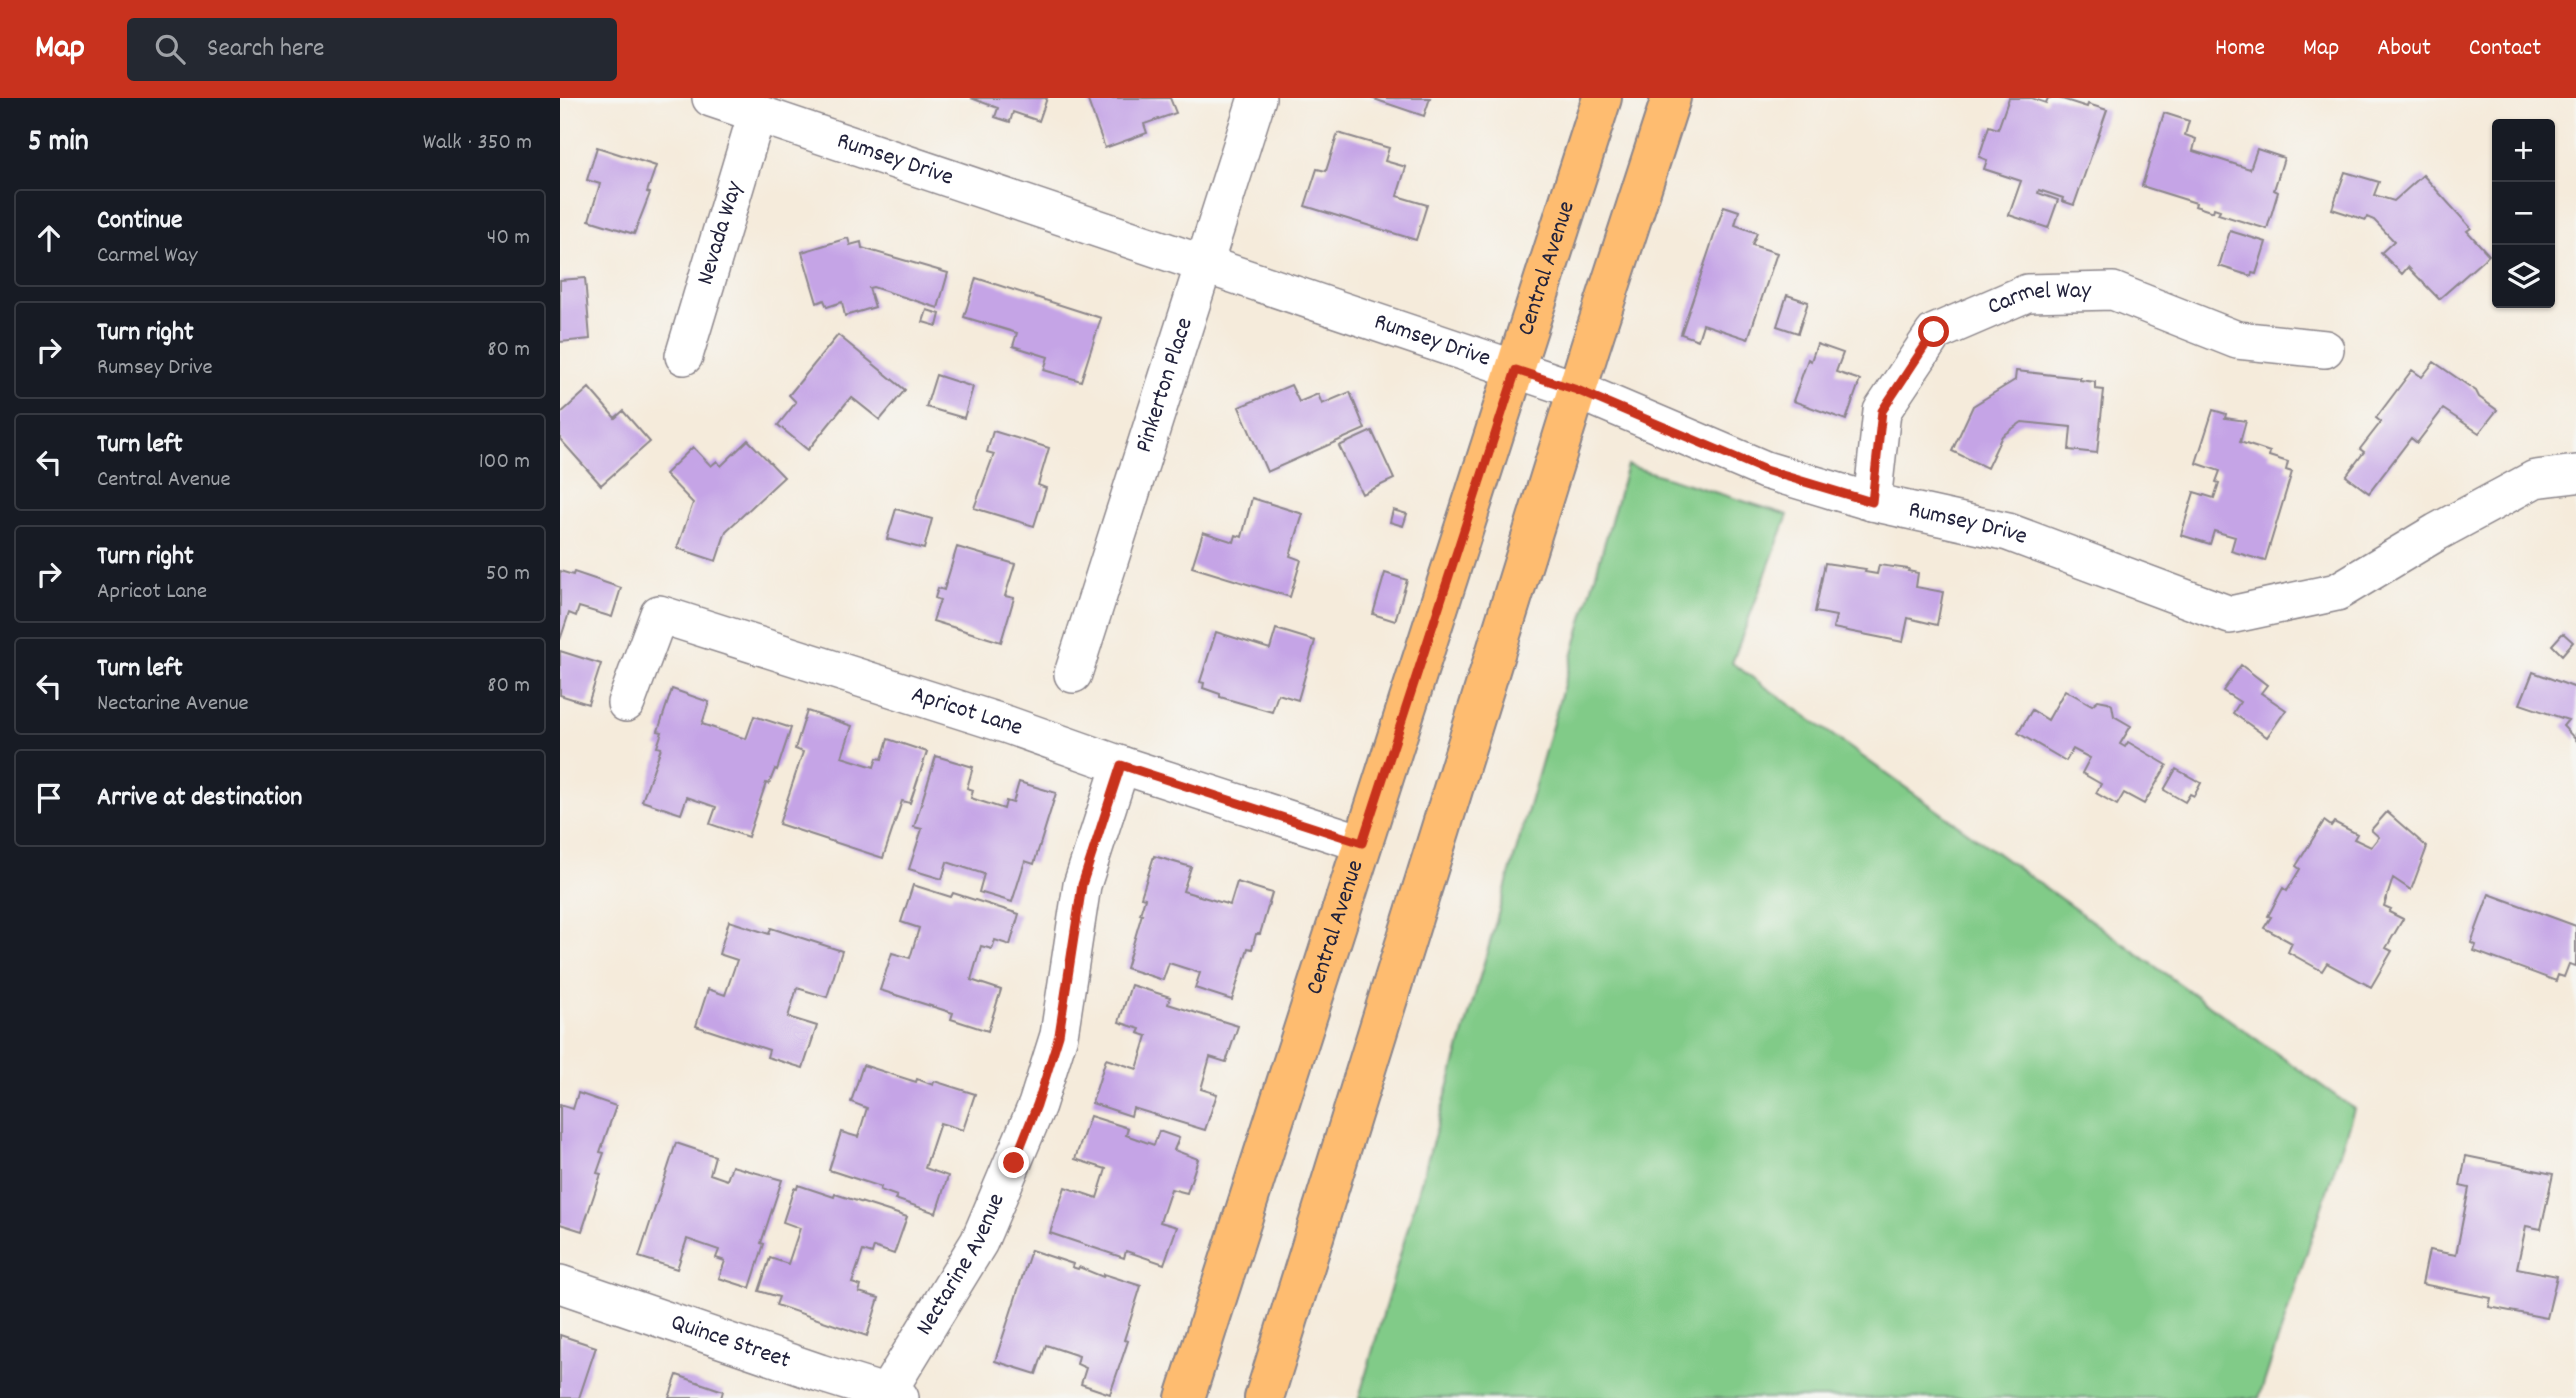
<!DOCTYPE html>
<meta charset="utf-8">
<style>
body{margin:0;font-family:Dekko,sans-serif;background:#242831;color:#f1f3f6}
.controls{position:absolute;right:21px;top:21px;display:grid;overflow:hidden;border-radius:7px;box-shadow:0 2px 5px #0004}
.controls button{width:63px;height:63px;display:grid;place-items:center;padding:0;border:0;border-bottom:2px solid #363941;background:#171b24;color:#f1f3f6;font:35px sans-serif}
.stop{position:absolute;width:21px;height:21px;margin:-16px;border:5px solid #c8321e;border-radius:50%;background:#fff}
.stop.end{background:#c8321e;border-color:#fff;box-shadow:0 2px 7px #0008}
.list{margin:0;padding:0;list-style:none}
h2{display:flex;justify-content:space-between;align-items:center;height:91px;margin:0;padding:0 28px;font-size:30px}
h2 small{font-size:23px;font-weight:400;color:#9ea1a6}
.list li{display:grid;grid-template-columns:46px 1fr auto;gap:21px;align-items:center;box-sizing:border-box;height:98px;margin:0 14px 14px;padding:0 14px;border:2px solid #363941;border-radius:7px}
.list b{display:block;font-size:26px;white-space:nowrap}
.list p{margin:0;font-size:23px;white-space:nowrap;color:#9ea1a6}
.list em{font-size:23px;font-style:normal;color:#9ea1a6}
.icon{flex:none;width:38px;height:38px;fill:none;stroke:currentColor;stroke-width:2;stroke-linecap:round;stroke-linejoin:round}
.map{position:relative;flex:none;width:2016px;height:1300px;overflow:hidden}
header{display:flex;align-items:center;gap:42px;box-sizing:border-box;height:98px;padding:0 35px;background:#c8321e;color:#fff}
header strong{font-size:33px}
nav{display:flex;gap:38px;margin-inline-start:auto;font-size:24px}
.search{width:490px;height:63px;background:#242831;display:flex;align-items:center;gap:18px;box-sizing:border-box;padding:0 24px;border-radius:7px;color:#9ea1a6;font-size:26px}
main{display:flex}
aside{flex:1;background:#171b24}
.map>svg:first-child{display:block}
.green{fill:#81cb88;stroke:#527662;stroke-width:2}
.building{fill:#c5a4e6}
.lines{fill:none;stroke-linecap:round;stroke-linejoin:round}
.street-casing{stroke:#8c868b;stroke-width:40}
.primary-casing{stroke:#8c868b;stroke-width:42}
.street{stroke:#fff;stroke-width:37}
.primary{stroke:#febc70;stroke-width:38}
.route{stroke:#c8321e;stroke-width:9}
.labels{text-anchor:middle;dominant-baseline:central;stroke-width:5;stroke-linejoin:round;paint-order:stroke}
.street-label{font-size:24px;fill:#22223b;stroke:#f6f6f2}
</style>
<header>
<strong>Map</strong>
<div class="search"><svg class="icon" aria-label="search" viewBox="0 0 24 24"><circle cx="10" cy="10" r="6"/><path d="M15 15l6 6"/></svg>Search here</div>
<nav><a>Home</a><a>Map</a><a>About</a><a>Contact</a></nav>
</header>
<main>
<aside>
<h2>5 min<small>Walk · 350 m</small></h2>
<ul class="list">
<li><svg class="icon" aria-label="ahead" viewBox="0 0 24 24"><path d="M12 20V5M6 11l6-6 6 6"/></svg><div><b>Continue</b><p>Carmel Way</p></div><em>40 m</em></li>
<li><svg class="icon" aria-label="right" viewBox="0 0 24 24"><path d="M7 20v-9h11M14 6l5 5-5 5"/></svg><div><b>Turn right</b><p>Rumsey Drive</p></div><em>80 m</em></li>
<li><svg class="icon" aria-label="left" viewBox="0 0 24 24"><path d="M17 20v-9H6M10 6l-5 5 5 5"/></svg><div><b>Turn left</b><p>Central Avenue</p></div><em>100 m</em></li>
<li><svg class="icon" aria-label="right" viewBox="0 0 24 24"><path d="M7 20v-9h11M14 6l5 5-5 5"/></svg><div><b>Turn right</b><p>Apricot Lane</p></div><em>50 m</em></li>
<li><svg class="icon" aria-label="left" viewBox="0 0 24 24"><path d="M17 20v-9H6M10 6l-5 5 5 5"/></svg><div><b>Turn left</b><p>Nectarine Avenue</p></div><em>80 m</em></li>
<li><svg class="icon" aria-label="arrive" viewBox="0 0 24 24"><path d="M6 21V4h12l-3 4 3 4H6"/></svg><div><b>Arrive at destination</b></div></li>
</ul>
</aside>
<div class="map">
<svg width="2016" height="1300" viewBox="0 0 2016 1300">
<rect width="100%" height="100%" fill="#f6f6f2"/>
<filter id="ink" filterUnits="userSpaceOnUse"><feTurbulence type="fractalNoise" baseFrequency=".0143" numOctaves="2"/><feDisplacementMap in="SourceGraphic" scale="14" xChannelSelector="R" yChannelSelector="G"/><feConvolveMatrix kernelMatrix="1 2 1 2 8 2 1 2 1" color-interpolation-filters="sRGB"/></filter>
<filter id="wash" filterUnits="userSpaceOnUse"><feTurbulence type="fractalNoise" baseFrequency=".00686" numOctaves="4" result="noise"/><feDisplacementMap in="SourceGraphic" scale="28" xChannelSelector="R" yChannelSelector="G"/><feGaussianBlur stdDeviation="1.57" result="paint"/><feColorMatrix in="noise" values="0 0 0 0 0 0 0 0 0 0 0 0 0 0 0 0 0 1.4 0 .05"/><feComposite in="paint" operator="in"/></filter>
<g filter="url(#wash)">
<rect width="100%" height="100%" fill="#f5ebdb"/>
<path class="green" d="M1067 367 1228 417 1172 565 1794 1011 1699 1300H799Z"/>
<g id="blocks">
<path class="building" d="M411 0H487L479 23 453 14 450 24 435 19 438 10Z
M527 0H610L616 15 584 26 587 35 545 50Z
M811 0H870L864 18Z
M1449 0H1471L1486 5 1488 0H1499L1527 9 1528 6 1547 12 1514 107 1502 103 1503 100 1479 92 1478 95 1498 102 1488 130 1449 117 1461 83 1424 71 1427 62 1419 59 1429 28 1438 31Z
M1604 15 1629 23 1625 37 1636 41 1633 53 1690 71 1697 51 1724 60 1714 92 1718 94 1707 131 1658 116 1660 112 1654 110 1653 114 1635 108 1636 105 1582 88Z
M778 35 829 50 825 63 846 69 837 98 867 107 856 142 745 108 757 71 766 73Z
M37 49 96 68 87 94 90 95 74 136 29 122 40 86 27 82Z
M1785 74 1819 84 1814 97 1834 103 1863 77 1911 130 1907 133 1929 157 1879 201 1848 169 1842 176 1821 155 1834 143 1814 122 1807 119 1806 122 1772 111Z
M1164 108 1179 113 1175 127 1197 135 1192 147 1217 155 1188 241 1143 226 1138 242 1121 236Z
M1670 133 1706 144 1696 176 1692 175 1691 178 1659 168Z
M288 140 290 147 301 144 302 150 388 175 378 210 313 189 309 190 315 209 285 218 282 204 267 209 264 202 257 205 242 154Z
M25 180 30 241 0 244V182Z
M416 180 541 220 521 283 484 272 488 259 453 248 457 235 404 219Z
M1227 197 1248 204 1238 235 1217 228Z
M367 212 380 216 377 228 363 224Z
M278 237 345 292 320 322 291 299 248 352 218 327 236 304 229 297Z
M1257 246 1283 255 1276 274 1300 282 1286 322 1233 303 1248 261 1251 263Z
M1874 264 1916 293 1919 299 1937 312 1919 335 1883 311 1857 345 1851 340 1809 395 1786 378 1804 354 1800 351 1821 324 1816 320 1852 272 1862 279Z
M1456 273 1520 280V282L1535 284V291L1544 292 1537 355 1509 352 1511 329 1462 324 1442 338 1427 370 1392 353 1413 308 1455 282Z
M376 277 413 289 404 320 366 309Z
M731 287 739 304 758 296 762 306 790 294 805 331 707 374 679 309Z
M29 290 55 320 63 313 90 344 41 387 0 341V316Z
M1653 312 1666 316 1665 320 1686 323 1680 344 1710 354 1709 358 1728 364 1726 372 1732 374 1705 463 1671 453 1675 439 1654 433 1650 446 1621 437 1634 394 1654 400 1659 385 1656 384 1660 373 1636 365Z
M433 333 489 350 478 387 486 390 474 428 414 410 434 356 427 354Z
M812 333 834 381 802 396 779 348Z
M188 342 224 379 166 433 156 463 117 450 133 405 105 376 133 349 151 368 157 363 161 368Z
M692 400 743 416 730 458 741 462 730 499 632 469 643 434 674 444 676 437 682 439Z
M336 411 372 421 364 451 327 441Z
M833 412 847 416 843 428 830 424Z
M397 449 455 466 445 498 454 500 441 544 373 523 380 502 375 500 378 490 384 492Z
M1265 465 1306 471 1305 474 1317 476 1319 467 1349 471 1348 473 1358 475 1356 489 1383 494 1377 527 1348 520 1343 544 1273 530 1276 518 1255 514Z
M0 473 13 477 14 474 61 490 52 519 19 509 16 518 9 515 0 542Z
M825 475 847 482 835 523 813 516Z
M716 531 755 543 738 602 718 596 712 614 660 599V596L643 590 644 585 640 584 656 534 710 551Z
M2003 535 2013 544 2002 557 1992 547Z
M0 553 41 566 28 606 0 597Z
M1681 567 1707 587 1701 595 1726 612 1707 639 1673 615 1680 604 1663 593Z
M1973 574 2016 590V642L2003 628 2008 622 1960 606Z
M112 591 149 604 142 626 186 641 194 618 231 630 217 672 215 671 209 686 206 685 188 739 150 726 156 709 127 699 121 716 82 703 101 650 97 649 102 634 98 633Z
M1505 592 1532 607 1538 602 1548 604 1552 607 1554 618 1571 628 1560 646 1565 649 1568 644 1607 667 1584 706 1564 695 1557 707 1536 695 1541 686 1522 675 1530 660 1513 651 1506 663 1458 635 1472 612 1488 622Z
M247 613 292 628 282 659 314 669 317 660 322 661 328 641 367 654 350 705 342 703 323 760 219 726 243 654 235 651Z
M376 658 413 669 407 690 413 692 411 700 444 711 446 703 453 705 459 684 496 695 474 766 465 763 452 804 419 794 424 776 387 764 382 781 349 771 362 731 354 729Z
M1616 671 1641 685 1634 698 1630 696 1625 704 1604 692Z
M1827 714 1867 749 1851 792 1833 780 1824 808 1831 811 1829 814 1843 821 1826 850 1832 853 1811 889 1767 865 1762 873 1728 854 1732 845 1704 830 1711 819 1708 818 1723 790 1727 793 1740 771 1736 768 1764 723 1771 728 1774 724 1797 736 1794 741 1811 749 1819 739 1811 732Z
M594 758 631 769 623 793 670 807 677 784 712 795 700 836H696L692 851 688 850 672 902 635 890 640 875 609 865 603 882 566 870 582 816H580L585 800 581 799Z
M353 787 391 799 393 795 459 816 450 847 435 842 432 851 421 848 411 882 441 892 428 933 391 921 393 915 320 892 332 855 350 860 359 830 341 824Z
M1929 796 2016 828V868L2009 866 2004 879 1998 877 1996 883 1914 853 1916 847 1911 845Z
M169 823 209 836 211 830 282 853 267 899 237 890 228 919 257 928 243 970 207 959 209 952 136 928 148 891 165 897 177 862 159 856Z
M571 887 610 899 608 906 678 928 666 964 650 959 641 991 657 996 645 1032 573 1010 571 1018 532 1005 546 961 577 971 587 938 578 935 580 931 559 924Z
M303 967 356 984 357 981 373 987 374 983 415 996 403 1032 380 1025 365 1070 388 1078 376 1115 335 1101 337 1098 320 1092 321 1089 269 1072 281 1034 298 1039 307 1010 291 1004Z
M18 995 56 1008 40 1054 44 1055 37 1075 41 1076 22 1133 0 1126V1007L13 1011Z
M530 1018 568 1030 566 1037 594 1047 599 1033 619 1040 614 1052 638 1061 627 1095 611 1091 600 1124 617 1129 604 1166 566 1153 564 1160 490 1135 505 1089 537 1100 546 1071 515 1061Z
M116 1045 155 1058 150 1076 167 1082 172 1068 222 1082 201 1145 204 1146 190 1190 159 1180 165 1163 156 1160 159 1152 127 1141 117 1171 79 1159Z
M1906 1058 1993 1076 1981 1131 1966 1128 1957 1170 1997 1178 1987 1220 1929 1209 1931 1200 1862 1186 1869 1152 1896 1157 1909 1090 1900 1088Z
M238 1087 274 1099 275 1096 347 1119 334 1156 314 1149 312 1156 303 1153 292 1185 301 1188 299 1194 319 1200 307 1238 216 1207 219 1199 199 1193 210 1160 228 1166 240 1130 223 1124 234 1090 237 1091Z
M471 1152 513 1166 512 1169 518 1171 519 1169 543 1179 544 1176 581 1188 564 1242 568 1243 550 1296 521 1286 526 1270 517 1266 519 1258 486 1247 476 1276 435 1263Z
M0 1237 36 1249 19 1300H0Z
M117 1277 163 1293 161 1300H109Z"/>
</g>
</g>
<g filter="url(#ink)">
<use href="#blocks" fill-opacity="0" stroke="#8c868b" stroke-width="2"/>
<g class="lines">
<defs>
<g id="street">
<path id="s1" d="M151 0 1017 292 1205 372 1312 404 1448 434 1670 517 1777 494 1877 434 1975 381 2016 376"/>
<path id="s2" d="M124 258 197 15"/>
<path id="s3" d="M1312 404 1322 313 1374 235 1467 195 1553 193 1677 242 1765 251"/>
<path id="s4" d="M513 576 697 0"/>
<path id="s5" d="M66 605 99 516 448 627 561 667 802 745"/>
<path id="s6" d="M0 1186 260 1275 340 1300"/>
<path id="s7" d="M326 1296 419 1144 477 1007 499 937 522 787 561 667"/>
</g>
<g id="primary">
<path id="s8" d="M625 1300 1042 0"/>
<path d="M704 1300 1030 250 1111 0"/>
</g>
</defs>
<use href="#street" class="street-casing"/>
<use href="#primary" class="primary-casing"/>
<use href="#street" class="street"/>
<use href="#primary" class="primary"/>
</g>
</g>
<g class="lines" filter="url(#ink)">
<path class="route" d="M454 1065 477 1007 499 937 522 787 561 667 802 745 956 272 1017 292 1205 372 1312 404 1322 313 1374 234"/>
</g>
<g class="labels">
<g class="street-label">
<text stroke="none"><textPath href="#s1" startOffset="194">Rumsey Drive</textPath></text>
<text stroke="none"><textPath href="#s2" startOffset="128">Nevada Way</textPath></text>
<text stroke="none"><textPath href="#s8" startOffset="1186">Central Avenue</textPath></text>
<text stroke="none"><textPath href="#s3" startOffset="298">Carmel Way</textPath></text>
<text stroke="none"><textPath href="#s1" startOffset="761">Rumsey Drive</textPath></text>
<text stroke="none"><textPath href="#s4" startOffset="303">Pinkerton Place</textPath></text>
<text stroke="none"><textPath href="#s1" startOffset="1328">Rumsey Drive</textPath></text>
<text stroke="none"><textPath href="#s5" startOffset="418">Apricot Lane</textPath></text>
<text stroke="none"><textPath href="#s8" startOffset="494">Central Avenue</textPath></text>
<text stroke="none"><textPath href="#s7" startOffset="150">Nectarine Avenue</textPath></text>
<text stroke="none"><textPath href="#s6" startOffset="180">Quince Street</textPath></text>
</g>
</g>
</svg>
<div class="controls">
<button>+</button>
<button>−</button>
<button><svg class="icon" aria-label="layers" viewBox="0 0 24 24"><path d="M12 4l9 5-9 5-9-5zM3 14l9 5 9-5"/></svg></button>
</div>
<div class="stop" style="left:1374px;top:234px"></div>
<div class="stop end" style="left:454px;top:1065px"></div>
</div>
</main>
